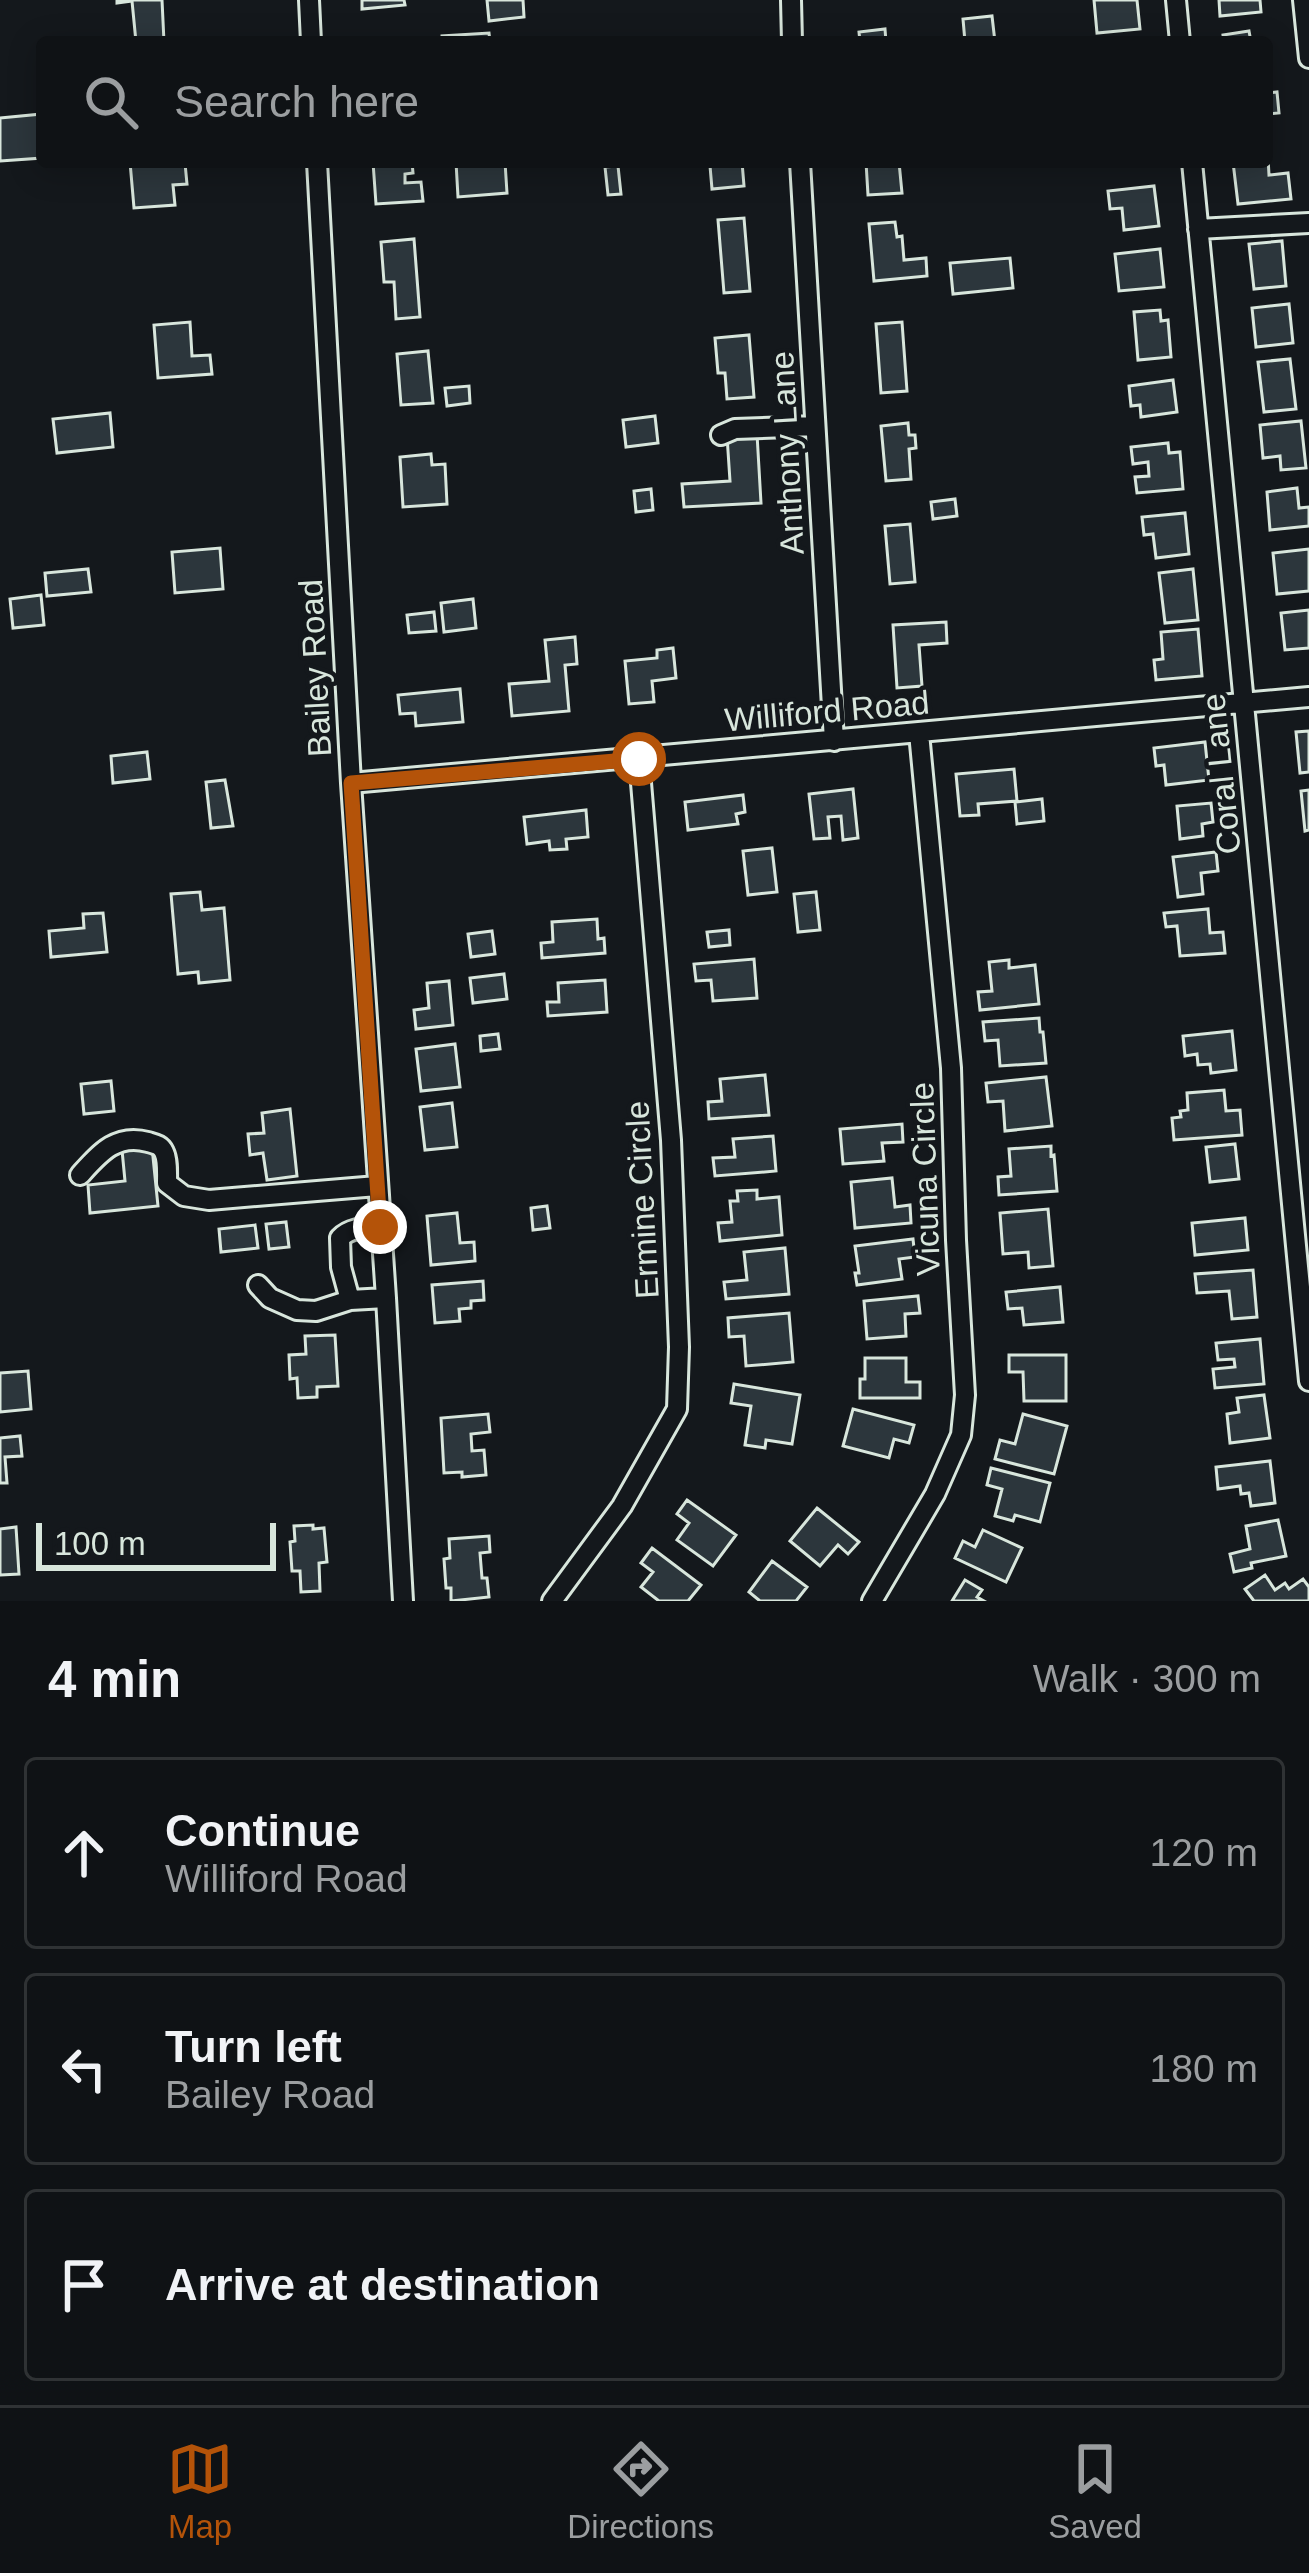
<!DOCTYPE html>
<meta charset="utf-8">
<style>
body{margin:0;font-family:Helvetica,sans-serif;background:#181b1e;color:#f1f3f6}
.scale{position:absolute;left:36px;bottom:30px;width:240px;box-sizing:border-box;padding-left:12px;border:6px solid #d8e6dc;border-top:0;font-size:33px;line-height:42px;white-space:nowrap;color:#d8e6dc;-webkit-text-stroke:9px #14181c;paint-order:stroke}
.stop{position:absolute;width:36px;height:36px;margin:-27px;border:9px solid #b45309;border-radius:50%;background:#fff}
.stop.end{background:#b45309;border-color:#fff;box-shadow:0 3px 12px #0008}
.list{margin:0;padding:0;list-style:none}
h2{display:flex;justify-content:space-between;align-items:center;height:156px;margin:0;padding:0 48px;font-size:51px}
h2 small{font-size:39px;font-weight:400;color:#9b9ea0}
.list li{display:grid;grid-template-columns:78px 1fr auto;gap:36px;align-items:center;box-sizing:border-box;height:192px;margin:0 24px 24px;padding:0 24px;border:3px solid #2f3234;border-radius:12px}
.list b{display:block;font-size:45px;white-space:nowrap}
.list p{margin:0;font-size:39px;white-space:nowrap;color:#9b9ea0}
.list em{font-size:39px;font-style:normal;color:#9b9ea0}
.icon{flex:none;width:66px;height:66px;fill:none;stroke:currentColor;stroke-width:2;stroke-linecap:round;stroke-linejoin:round}
.map{position:relative;flex:none;width:1309px;height:1601px;overflow:hidden}
.search{position:absolute;background:#0f1215;box-shadow:0 6px 30px #0003;left:36px;right:36px;top:36px;height:132px;display:flex;align-items:center;gap:30px;box-sizing:border-box;padding:0 42px;border-radius:12px;color:#9b9ea0;font-size:45px}
.sheet{height:804px;background:#0f1215}
nav{display:flex;justify-content:space-around;align-items:center;box-sizing:border-box;height:168px;border-top:3px solid #2f3234;background:#0f1215;font-size:33px;color:#9b9ea0}
nav a{display:grid;justify-items:center;gap:6px}
nav .on{color:#b45309}
.map>svg:first-child{display:block}
.building{fill:#2c363c;stroke:#d8e6dc;stroke-width:3}
.lines{fill:none;stroke-linecap:round;stroke-linejoin:round}
.minor-casing{stroke:#d8e6dc;stroke-width:24}
.minor{stroke:#14181c;stroke-width:18}
.route{stroke:#b45309;stroke-width:15}
.labels{text-anchor:middle;dominant-baseline:central;stroke-width:9;stroke-linejoin:round;paint-order:stroke}
.street-label{font-size:33px;fill:#d8e6dc;stroke:#14181c}
</style>
<div class="map">
<svg width="1309" height="1601" viewBox="0 0 1309 1601">
<rect width="100%" height="100%" fill="#14181c"/>
<path class="building" d="M117 0H162L164 42H136L132 1 117 3Z
M362 0H404L405 5 362 9Z
M487 0H523L524 17 489 21Z
M1094 0H1137L1140 29 1097 33Z
M1219 0H1260L1261 12 1220 16Z
M992 16 995 42H965L963 19Z
M885 29 886 42H860L859 32Z
M1249 31 1251 42H1224L1223 35Z
M489 33 490 42H433L442 41V36Z
M1277 92 1279 113 1267 114V93Z
M42 114V158L0 161V118Z
M1268 157 1269 175 1288 173 1291 199 1238 204 1233 162H1267Z
M130 162H158V165L185 163 187 184 173 185 175 205 134 208Z
M373 162H412L413 173 405 174V183L421 182 423 201 376 204Z
M456 162H505L507 193 458 197Z
M719 162H742L744 186 712 189 710 166H719Z
M866 162H899L902 193 868 195Z
M618 166 621 194 608 195 605 167Z
M1154 186 1159 226 1124 230 1122 208 1110 209 1108 191Z
M744 218 750 291 724 293 718 220Z
M895 222 897 237 902 236 904 260 926 258 927 276 874 281 869 224Z
M414 239 420 317 396 319 394 282H384L381 242Z
M1282 241 1286 286 1254 289 1249 244Z
M1160 249 1164 287 1119 291 1115 254Z
M1010 258 1013 288 953 294 950 263Z
M1289 304 1293 343 1256 347 1252 308Z
M1160 310 1161 321 1168 320 1171 357 1138 360 1134 312Z
M190 322 192 356 210 355 212 374 158 378 154 325Z
M902 322 907 391 881 393 876 324Z
M749 335 754 397 727 399 725 373H718L715 338Z
M428 351 433 403 401 405 397 354Z
M1290 359 1296 409 1264 412 1258 362Z
M1173 380 1177 412 1141 417 1140 405 1131 406 1129 386Z
M469 386 470 403 447 406 445 388Z
M110 413 113 447 57 453 53 419Z
M655 416 658 443 626 447 623 420Z
M1301 421 1306 468 1281 470 1280 456 1263 458 1260 425Z
M908 423 909 435H915L916 448 909 449 911 479 886 481 881 426Z
M757 434 761 503 684 507 682 484 730 481 727 436Z
M1168 443 1169 453 1180 452 1183 489 1137 493 1135 477 1149 476 1148 462 1133 464 1131 447Z
M431 454 432 465 445 464 447 504 403 507 400 457Z
M1297 488 1299 508 1309 507V526L1270 530 1267 492Z
M651 489 653 510 636 512 634 491Z
M955 499 957 516 933 519 931 502Z
M1185 513 1189 554 1156 558 1153 534 1144 535 1142 517Z
M910 524 915 582 890 584 885 526Z
M220 548 223 589 175 593 172 552Z
M1309 549V591L1277 594 1273 553Z
M88 569 91 592 47 596 45 573Z
M1193 569 1198 620 1165 623 1159 573Z
M41 595 44 625 13 628 10 599Z
M473 599 476 628 444 632 441 603Z
M1309 610V648L1285 650 1281 613Z
M434 612 436 631 409 633 407 615Z
M946 622 947 643 919 645 922 686 897 688 893 625Z
M1198 629 1202 676 1156 680 1154 660 1163 659 1161 632Z
M575 637 577 664 565 665 569 711 512 716 509 684 549 681 545 640Z
M673 648 676 678 652 681 654 702 629 704 625 661 657 658V650Z
M460 689 463 722 416 726 415 713 400 714 398 695Z
M1309 731V772L1300 773 1296 732Z
M1205 742 1209 780 1166 785 1164 765 1156 766 1154 748Z
M147 752 150 779 113 783 111 756Z
M1014 769 1017 801 978 804 979 815 960 816 956 774Z
M225 780 233 826 211 828 206 782Z
M853 789 858 838 843 840 841 816 828 817 830 838 814 839 809 794Z
M1309 790V830L1305 831 1301 791Z
M743 795 745 812 736 814 738 824 688 830 685 802Z
M1042 799 1044 821 1017 824 1015 802Z
M1211 803 1213 822 1202 824 1203 836 1180 839 1177 806Z
M586 810 588 837 566 839 567 849 550 850 549 841 527 844 524 817Z
M772 848 777 892 748 895 743 851Z
M1216 852 1218 871 1201 873 1203 894 1178 897 1173 857Z
M200 892 202 910 224 908 230 980 199 983 198 972 178 974 171 894Z
M816 892 820 930 798 932 794 894Z
M1208 909 1210 933 1223 932 1225 953 1180 956 1177 926 1166 927 1164 913Z
M103 913 107 952 51 957 49 931 84 928 83 914Z
M597 919 598 939 604 938 605 953 542 958 541 943 553 942 552 922Z
M729 930 730 945 709 947 707 932Z
M492 931 495 954 471 957 468 934Z
M754 959 757 998 713 1001 711 980 696 981 694 964Z
M1009 960V968L1035 965 1039 1004 980 1010 978 992 992 991 989 962Z
M504 974 507 999 473 1003 470 978Z
M605 980 607 1012 548 1016 547 1002H559L558 983Z
M449 981 453 1025 416 1029 414 1010 429 1008 427 983Z
M1039 1018 1040 1032H1043L1046 1063 1000 1066 998 1040 985 1041 983 1022Z
M1232 1031 1236 1070 1211 1073 1210 1064 1198 1065 1197 1054 1185 1056 1183 1036Z
M498 1034 500 1049 481 1051 480 1036Z
M455 1044 460 1087 421 1091 416 1049Z
M765 1075 769 1115 709 1119 708 1102 722 1101 720 1079Z
M1046 1077 1052 1126 1005 1131 1003 1101 988 1102 986 1083Z
M111 1081 114 1111 84 1114 81 1084Z
M1224 1090 1226 1111 1240 1110 1242 1135 1174 1140 1172 1118 1181 1117 1180 1111 1188 1110 1187 1093Z
M452 1103 457 1147 425 1150 420 1107Z
M290 1109 297 1176 267 1180 263 1153 250 1155 248 1134 264 1133 262 1113Z
M902 1124 903 1142 882 1143 884 1161 843 1164 840 1129Z
M773 1136 776 1171 715 1176 713 1158 735 1157 733 1139Z
M1235 1144 1239 1179 1210 1182 1206 1147Z
M1051 1146V1156L1054 1155 1057 1191 999 1195 998 1177 1011 1176 1009 1149Z
M152 1147 158 1206 90 1213 88 1185 125 1181 122 1150Z
M892 1178 895 1207 910 1205 911 1223 855 1228 851 1182Z
M757 1190V1199L779 1197 782 1235 720 1241 718 1223 732 1222 730 1201H738L737 1191Z
M547 1206 550 1228 533 1230 531 1208Z
M1048 1209 1053 1266 1029 1268 1028 1252 1003 1254 1000 1213Z
M457 1213 460 1243 474 1242 475 1261 431 1265 427 1216Z
M1245 1218 1248 1250 1195 1255 1192 1223Z
M286 1222 289 1247 269 1249 266 1224Z
M255 1225 258 1248 221 1252 219 1229Z
M913 1239 915 1257 899 1259 902 1279 857 1285 855 1273H859L855 1246Z
M785 1248 789 1294 726 1299 724 1282 747 1280 744 1252Z
M1253 1270 1257 1317 1232 1319 1229 1291 1197 1293 1195 1274Z
M483 1281 484 1300 471 1301V1308L459 1309 460 1321 435 1323 432 1285Z
M1060 1287 1063 1322 1024 1325 1022 1308 1008 1309 1006 1292Z
M918 1296 920 1313 905 1314 906 1336 867 1339 864 1301Z
M789 1313 793 1362 746 1366 744 1336 729 1337 728 1318Z
M335 1335 338 1386 317 1387V1397L298 1398 297 1378 290 1379 289 1355 306 1354 305 1336Z
M1260 1339 1264 1384 1215 1388 1213 1369 1235 1367 1234 1359 1218 1360 1216 1343Z
M1009 1355H1066V1401H1024L1023 1372H1009Z
M865 1358H906V1382H920V1398H860V1379H865Z
M28 1371 31 1409 0 1412V1373Z
M734 1384 800 1395 792 1444 766 1440 765 1448 745 1445 751 1406 731 1403Z
M1264 1395 1270 1438 1230 1443 1227 1414 1239 1412 1237 1398Z
M853 1409 914 1425 909 1443 894 1439 889 1458 843 1446Z
M488 1414 490 1432 471 1434 472 1451 484 1450 486 1475 462 1477V1472L444 1473 441 1418Z
M1023 1414 1067 1426 1054 1474 995 1459 1000 1440 1015 1444Z
M20 1436 22 1456 5 1457 7 1483H0V1438Z
M1270 1461 1275 1503 1251 1506 1249 1493 1241 1494 1240 1486 1218 1489 1216 1467Z
M991 1468 1050 1483 1040 1522 1015 1515 1013 1521 995 1516 1002 1489 987 1485Z
M687 1500 736 1535 713 1566 677 1540 689 1523 677 1514Z
M817 1508 859 1542 848 1554 838 1545 820 1566 790 1541Z
M1278 1520 1286 1556 1251 1563 1252 1568 1234 1572 1230 1554 1250 1549 1246 1526Z
M313 1525V1529L324 1528 327 1562 319 1563 320 1591 301 1592 300 1571H292L290 1542 295 1541 294 1526Z
M16 1527 19 1574 0 1575V1529Z
M983 1530 1022 1548 1006 1582 955 1558 963 1541 975 1547Z
M489 1536 490 1552 480 1553 482 1578H487L489 1597 451 1601V1588H446L444 1559 450 1558 449 1539Z
M652 1548 701 1585 688 1601H659L641 1587 653 1572 641 1563Z
M772 1561 807 1587 796 1601H760L749 1592Z
M1265 1575 1275 1590 1285 1583 1289 1589 1303 1579 1309 1587V1601H1254L1245 1589Z
M965 1580 982 1590 977 1597 984 1601H952Z"/>
<g class="lines">
<defs>
<path id="minor" d="M309 0 311 42
M791 0 792 42
M1176 0 1180 42
M1303 0 1309 58
M317 162 351 783 386 1298 403 1601
M800 162 834 741
M1192 162 1309 1381
M1198 229 1309 223
M721 435 735 429 815 426
M351 783 1309 697
M80 1175C99 1154 116 1133 148 1142 155 1144 161 1145 164 1152 168 1160 167 1174 167 1183L184 1196 209 1200 377 1186
M258 1285 270 1298 297 1310 316 1311 350 1300 386 1298
M350 1300 341 1267 340 1238C351 1227 365 1228 380 1227
M552 1601 622 1506 677 1409 679 1347 671 1140 639 759
M872 1601 935 1494 961 1435 965 1395 956 1240 951 1068 919 733"/>
</defs>
<use href="#minor" class="minor-casing"/>
<use href="#minor" class="minor"/>
</g>
<g class="lines">
<path class="route" d="M380 1227 351 783 639 759"/>
</g>
<g class="labels">
<g class="street-label">
<text transform="translate(787 453) rotate(-93)">Anthony Lane</text>
<text transform="translate(315 668) rotate(-93)">Bailey Road</text>
<text transform="translate(827 711) rotate(-5)">Williford Road</text>
<text transform="translate(1221 774) rotate(-96)">Coral Lane</text>
<text transform="translate(925 1179) rotate(-92)">Vicuna Circle</text>
<text transform="translate(642 1200) rotate(-93)">Ermine Circle</text>
</g>
</g>
</svg>
<div class="scale">100 m</div>
<div class="stop" style="left:639px;top:759px"></div>
<div class="stop end" style="left:380px;top:1227px"></div>
<div class="search"><svg class="icon" aria-label="search" viewBox="0 0 24 24"><circle cx="10" cy="10" r="6"/><path d="M15 15l6 6"/></svg>Search here</div>
</div>
<section class="sheet">
<h2>4 min<small>Walk · 300 m</small></h2>
<ul class="list">
<li><svg class="icon" aria-label="ahead" viewBox="0 0 24 24"><path d="M12 20V5M6 11l6-6 6 6"/></svg><div><b>Continue</b><p>Williford Road</p></div><em>120 m</em></li>
<li><svg class="icon" aria-label="left" viewBox="0 0 24 24"><path d="M17 20v-9H6M10 6l-5 5 5 5"/></svg><div><b>Turn left</b><p>Bailey Road</p></div><em>180 m</em></li>
<li><svg class="icon" aria-label="arrive" viewBox="0 0 24 24"><path d="M6 21V4h12l-3 4 3 4H6"/></svg><div><b>Arrive at destination</b></div></li>
</ul>
</section>
<nav>
<a class="on"><svg class="icon" aria-label="map" viewBox="0 0 24 24"><path d="M3 6l6-2 6 2 6-2v14l-6 2-6-2-6 2zM9 4v14M15 6v14"/></svg>Map</a>
<a><svg class="icon" aria-label="directions" viewBox="0 0 24 24"><path d="M12 3l9 9-9 9-9-9zM9 14v-3h6M13 9l2 2-2 2"/></svg>Directions</a>
<a><svg class="icon" aria-label="saved" viewBox="0 0 24 24"><path d="M7 4h10v16l-5-4-5 4z"/></svg>Saved</a>
</nav>
